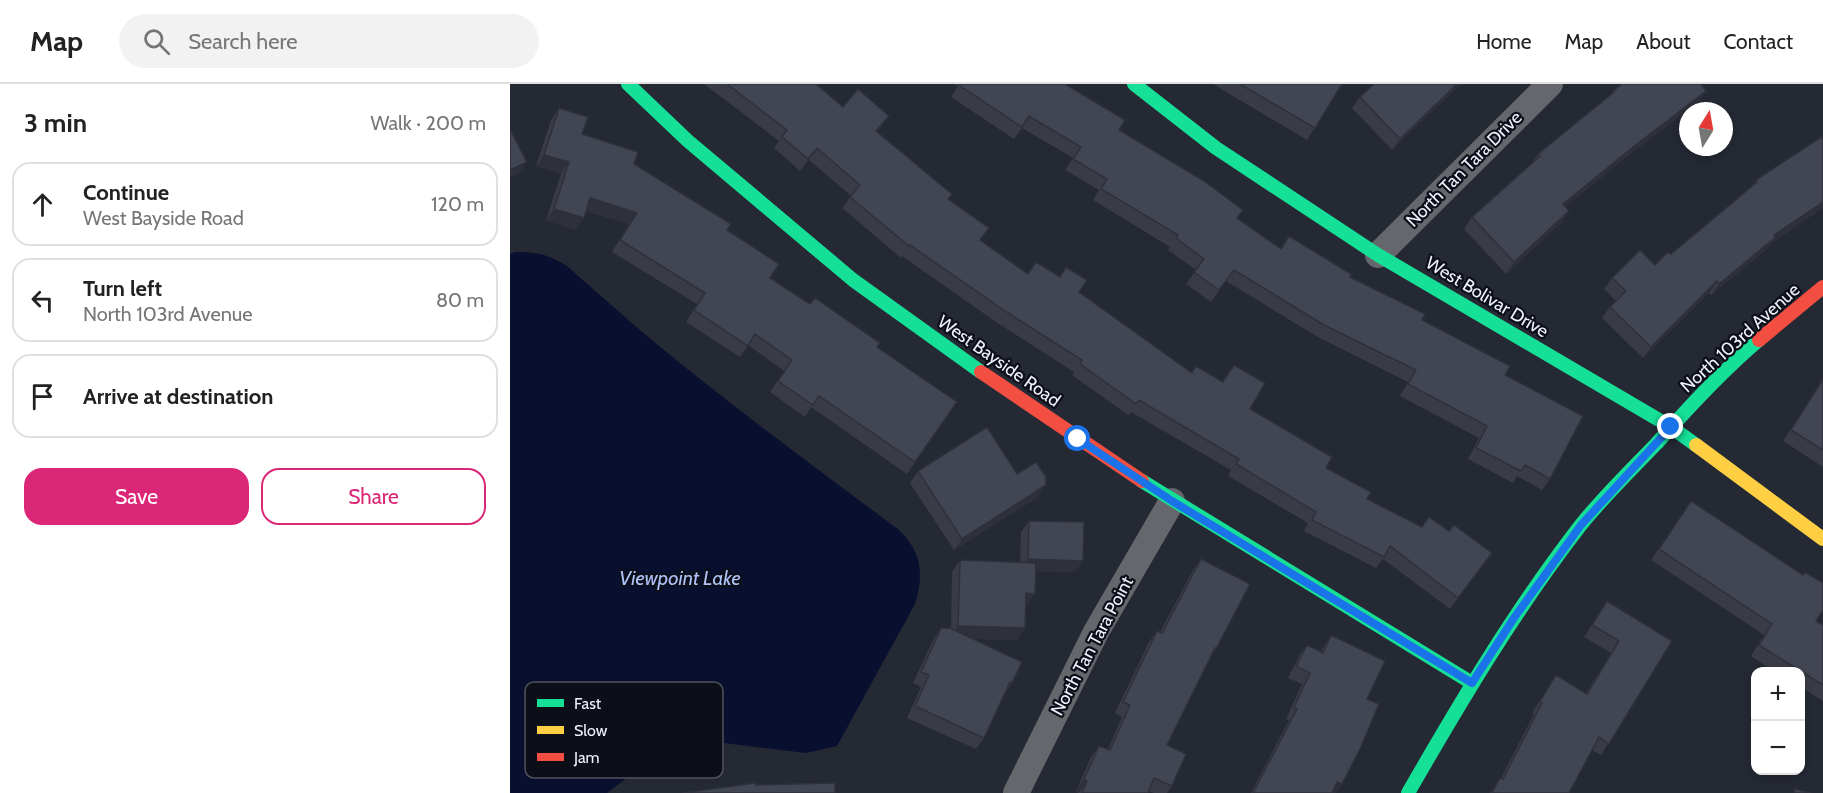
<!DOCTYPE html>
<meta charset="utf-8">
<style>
body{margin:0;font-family:Cabin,sans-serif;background:#f2f2f2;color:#222}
.controls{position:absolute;right:18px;bottom:18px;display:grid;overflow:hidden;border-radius:12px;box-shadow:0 3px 9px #0003}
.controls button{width:54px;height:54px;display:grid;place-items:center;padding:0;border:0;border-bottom:2px solid #e0e0e0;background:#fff;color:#222;font:30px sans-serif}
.compass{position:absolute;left:1169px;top:18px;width:54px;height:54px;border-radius:50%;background:#fff;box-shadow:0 3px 9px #0003;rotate:11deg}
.stop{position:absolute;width:18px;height:18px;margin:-14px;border:4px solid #1a73e8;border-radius:50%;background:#fff}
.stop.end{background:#1a73e8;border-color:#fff;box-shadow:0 2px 6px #0008}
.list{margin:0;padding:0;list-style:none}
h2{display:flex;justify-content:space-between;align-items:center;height:78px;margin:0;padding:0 24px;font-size:26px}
h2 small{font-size:20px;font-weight:400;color:#767676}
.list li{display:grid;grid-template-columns:39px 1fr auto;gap:18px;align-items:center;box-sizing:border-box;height:84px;margin:0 12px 12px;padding:0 12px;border:2px solid #e0e0e0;border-radius:18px}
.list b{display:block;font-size:22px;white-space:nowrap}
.list p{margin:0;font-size:20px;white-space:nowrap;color:#767676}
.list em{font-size:20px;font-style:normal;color:#767676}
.actions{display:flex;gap:12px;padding:18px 24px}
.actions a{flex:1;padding:14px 0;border:2px solid #db2777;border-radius:18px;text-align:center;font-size:21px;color:#db2777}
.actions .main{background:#db2777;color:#fff}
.icon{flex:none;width:33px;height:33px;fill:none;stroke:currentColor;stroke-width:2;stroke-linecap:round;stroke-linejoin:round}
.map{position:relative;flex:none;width:1313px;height:709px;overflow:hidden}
header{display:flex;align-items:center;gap:36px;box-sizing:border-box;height:84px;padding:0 30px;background:#fff;border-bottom:2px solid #e0e0e0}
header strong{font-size:28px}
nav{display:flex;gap:33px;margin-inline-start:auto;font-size:21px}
.search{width:420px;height:54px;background:#f2f2f2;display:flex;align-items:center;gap:15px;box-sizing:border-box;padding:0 21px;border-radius:33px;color:#767676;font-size:22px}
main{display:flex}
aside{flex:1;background:#fff}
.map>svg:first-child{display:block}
.water{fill:#090f2f}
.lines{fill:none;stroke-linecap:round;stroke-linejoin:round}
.street{stroke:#66676c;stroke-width:26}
.fast{stroke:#16e098;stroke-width:14}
.slow{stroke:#ffcf43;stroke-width:14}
.jam{stroke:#f24e42;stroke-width:14}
.wall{fill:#393c47}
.shaded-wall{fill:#2e313a}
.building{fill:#424653;stroke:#2e313a;stroke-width:1.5}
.route{stroke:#1a73e8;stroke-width:8}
.labels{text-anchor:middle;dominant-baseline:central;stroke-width:4.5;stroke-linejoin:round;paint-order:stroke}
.street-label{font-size:18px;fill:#eef2fd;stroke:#0c0f18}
.water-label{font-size:20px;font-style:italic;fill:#aec1f8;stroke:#0c0f18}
.key{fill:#0c0f18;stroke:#50535d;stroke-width:1.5}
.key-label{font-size:16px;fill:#eef2fd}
</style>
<header>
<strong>Map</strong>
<div class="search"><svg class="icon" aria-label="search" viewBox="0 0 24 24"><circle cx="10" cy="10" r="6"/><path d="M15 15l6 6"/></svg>Search here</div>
<nav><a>Home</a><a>Map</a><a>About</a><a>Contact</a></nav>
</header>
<main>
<aside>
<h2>3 min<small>Walk · 200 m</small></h2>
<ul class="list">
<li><svg class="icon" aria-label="ahead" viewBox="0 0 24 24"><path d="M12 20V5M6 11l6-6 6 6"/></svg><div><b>Continue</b><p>West Bayside Road</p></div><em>120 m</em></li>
<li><svg class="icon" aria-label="left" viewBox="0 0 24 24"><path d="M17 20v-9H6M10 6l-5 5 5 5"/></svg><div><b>Turn left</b><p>North 103rd Avenue</p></div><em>80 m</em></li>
<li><svg class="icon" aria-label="arrive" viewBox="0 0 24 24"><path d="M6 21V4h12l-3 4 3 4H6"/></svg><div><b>Arrive at destination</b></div></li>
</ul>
<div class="actions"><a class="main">Save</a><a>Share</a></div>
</aside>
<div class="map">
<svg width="1313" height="709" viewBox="0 0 1313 709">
<rect width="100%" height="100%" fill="#252934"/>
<path class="water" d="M6 168C28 168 39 171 57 182 86 207 114 233 143 257 223 323 306 384 389 446 412 468 414 491 405 520L327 662 296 669 214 659 174 665 139 677 97 709H0V170Z"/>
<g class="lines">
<path class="street" d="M868 171 1040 0
M506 709 586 548 662 417"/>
<path class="fast" d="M118 0 178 57 343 196 471 288
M624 0 706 64 868 171 1161 343 1186 361
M632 397 962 599
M898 709C951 617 1005 526 1070 442 1093 413 1121 386 1147 359 1179 323 1212 287 1249 256"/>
<path class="slow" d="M1186 361 1313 455"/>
<path class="jam" d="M1249 256 1313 203
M471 288 632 397"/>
</g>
<path class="wall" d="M194 0H306L333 23 371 43 367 48 438 116 470 156 517 190 526 178 681 288 686 282 712 298 724 281 740 325 816 384 857 415 912 443 939 447 982 469 940 525 873 475 866 484 794 447 798 439 718 392 721 386 621 328 618 331 562 291 564 288 486 238 392 172 391 174 332 124 341 112 299 76 290 87 264 64 269 57Z
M444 0H555L609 46 770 165 779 152 840 193 912 236 995 291 1040 395 1032 406 1007 392 1003 399 958 375 969 354 890 312 898 298 806 252 716 197 701 218 676 200 686 186 658 166 660 163 583 116 589 106 555 86 563 74 512 44 504 55 441 13 448 2Z
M703 0H832L797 56Z
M951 0 882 66 842 24 850 13Z
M1103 7H1196L1188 18 1115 74 1055 123 1059 127 1051 139 996 190 954 145 962 133 1021 80 1028 70 1100 12Z
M49 24 72 50 124 80 217 146 260 194 367 263 447 318 397 390 301 323 295 333 260 308 274 287 238 261 230 273 176 238 187 220 102 168 119 140 76 127 74 134 65 146 36 136 51 90 26 82 41 36Z
M1311 53 1262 159 1257 165 1201 211 1199 209 1133 274 1092 234 1100 223 1106 217 1094 205 1102 194 1145 181 1161 170 1240 105 1246 96Z
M1313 294V383L1273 357Z
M408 387 507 390 528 413 444 466 400 399Z
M1181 417 1306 537 1313 541V617L1290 603V588H1265L1241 572 1254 551 1141 476Z
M519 437 565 488 526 487 517 521H516L515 544 507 556 462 555 502 599 494 611 474 654 466 665 397 634 411 603 403 599 423 556 431 544 441 545 442 488 450 476 510 478 511 448Z
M691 475 706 565 700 573 657 661 662 702 657 709H644L639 707 638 709H569L566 707 581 673 589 662 598 665 612 633 605 629 639 558 647 547 650 548 683 486Z
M1097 517 1162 557 1091 671 1082 666 1059 709H980L991 694 1024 630 1022 629 1046 591 1076 609 1101 569 1074 553Z
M821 551 857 615 832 700 825 709H741L779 636 776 635 792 600 778 594 789 572 797 561 811 567Z"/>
<path class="shaded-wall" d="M947 0H951L882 66 890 55Z
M1196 7 1188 18 1115 74 1045 131 1053 120 1123 63Z
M307 64 299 76 290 87 298 75Z
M34 71 59 78 51 90 26 82Z
M17 78 9 89 0 94V86Z
M80 114 127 129 119 140 72 126Z
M1313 118V124L1262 159 1257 165 1201 211 1209 200 1264 151Z
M44 125 74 134 65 146 36 136Z
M1059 127 1051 139 996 190 1004 178Z
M1207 197 1199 209 1133 274 1141 263Z
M536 401 528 413 444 466 452 455Z
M518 475 573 477 565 488 510 487Z
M516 509 525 510 517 521H508Z
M448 542 515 544 507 556 440 554Z
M574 695 577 697 569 708 566 707Z
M827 698 832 700 825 709H820Z"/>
<path class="building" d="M217 0H306L333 23 348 5 379 32 366 47 442 110 438 115 479 144 470 156 518 190 526 178 550 193 556 183 577 196 569 208 682 289 686 282 713 298 724 281 755 299 740 325 822 373 816 384 861 408 857 415 912 443 919 433 939 447 944 441 982 469 948 514 880 462 874 473 802 436 806 428 726 380 729 375 629 316 626 320 570 280 572 276 495 227 400 161 399 162 340 113 350 101 307 64 298 75 272 53 277 46Z
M450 0H555L615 36 609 46 694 97 733 126 727 134 771 165 779 152 841 190 840 193 915 230 912 236 1000 282 995 291 1073 332 1040 395 1015 381 1011 387 966 364 977 342 898 300 906 286 814 241 724 186 709 206 684 188 694 175 666 154 668 151 591 105 597 95 563 75 571 63 519 32 512 43 449 1Z
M730 0H832L805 44Z
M864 0H947L890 55 850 13Z
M1112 0H1191L1196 7 1123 63 1053 120 1059 127 1004 178 962 133 1030 72 1028 70 1104 8 1103 7Z
M49 24 78 33 72 50 128 68 124 80 221 140 217 146 269 180 260 194 300 220 305 214 370 259 367 263 447 318 405 378 309 312 303 321 268 297 282 276 245 250 238 262 184 226 195 209 110 156 127 129 80 114 74 134 44 125 59 78 34 71Z
M0 45 17 78 0 86Z
M1311 53 1313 56V118L1264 151 1266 153 1209 200 1207 197 1141 263 1100 223 1116 207 1102 194 1130 166 1145 181 1158 168 1161 170 1247 98 1246 96Z
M1313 295V366L1281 346Z
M477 343 507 390 526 378 536 393V401L452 455 408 387Z
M1181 417 1293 491 1295 488 1313 499V526L1306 537 1313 541V601L1249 561 1262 540 1149 465Z
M519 437 574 438 573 477 518 475Z
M691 475 740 500 706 565 705 564 657 661 676 670 662 702 644 694 638 709H572L577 697 574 695 589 662 600 666 620 621 613 618 647 547 652 549Z
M450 476 526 479 525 510 516 509 515 544 448 542Z
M1097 517 1162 557 1099 660 1089 653 1059 709H982L990 694 993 695 1032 619 1030 617 1046 591 1077 610 1109 557 1082 541Z
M431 544H440L512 578 502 599 500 598 474 654 405 622 419 591 411 588Z
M821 551 875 577 857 615 869 620 851 663 832 700 827 698 822 709H743L787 625 784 623 800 589 786 582 797 561 813 569Z
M245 699 246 701 325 699V709H173Z
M1285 705 1301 709H1284Z"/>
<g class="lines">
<path class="route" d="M568 355 662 417 962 599 1004 534 1071 441 1161 343"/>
</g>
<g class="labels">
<g class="street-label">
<text transform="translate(954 85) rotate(-45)">North Tan Tara Drive</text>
<text transform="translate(977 213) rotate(31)">West Bolivar Drive</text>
<text transform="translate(1230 254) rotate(-42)">North 103rd Avenue</text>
<text transform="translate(489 277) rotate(35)">West Bayside Road</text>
<text transform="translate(582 562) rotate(-62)">North Tan Tara Point</text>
</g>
<g class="water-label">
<text x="170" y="494">Viewpoint Lake</text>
</g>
</g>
<rect x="15" y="598" width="198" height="96" rx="9" class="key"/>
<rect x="27" y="615" width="27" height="8" fill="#16e098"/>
<rect x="27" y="642" width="27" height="8" fill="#ffcf43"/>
<rect x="27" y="669" width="27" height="8" fill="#f24e42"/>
<g class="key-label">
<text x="64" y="625">Fast</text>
<text x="64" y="652">Slow</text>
<text x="64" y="679">Jam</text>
</g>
</svg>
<div class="controls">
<button>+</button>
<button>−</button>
</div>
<svg class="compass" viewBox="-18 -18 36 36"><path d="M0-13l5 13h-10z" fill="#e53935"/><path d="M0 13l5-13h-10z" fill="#767676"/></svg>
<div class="stop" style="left:568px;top:355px"></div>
<div class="stop end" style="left:1161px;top:343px"></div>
</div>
</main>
